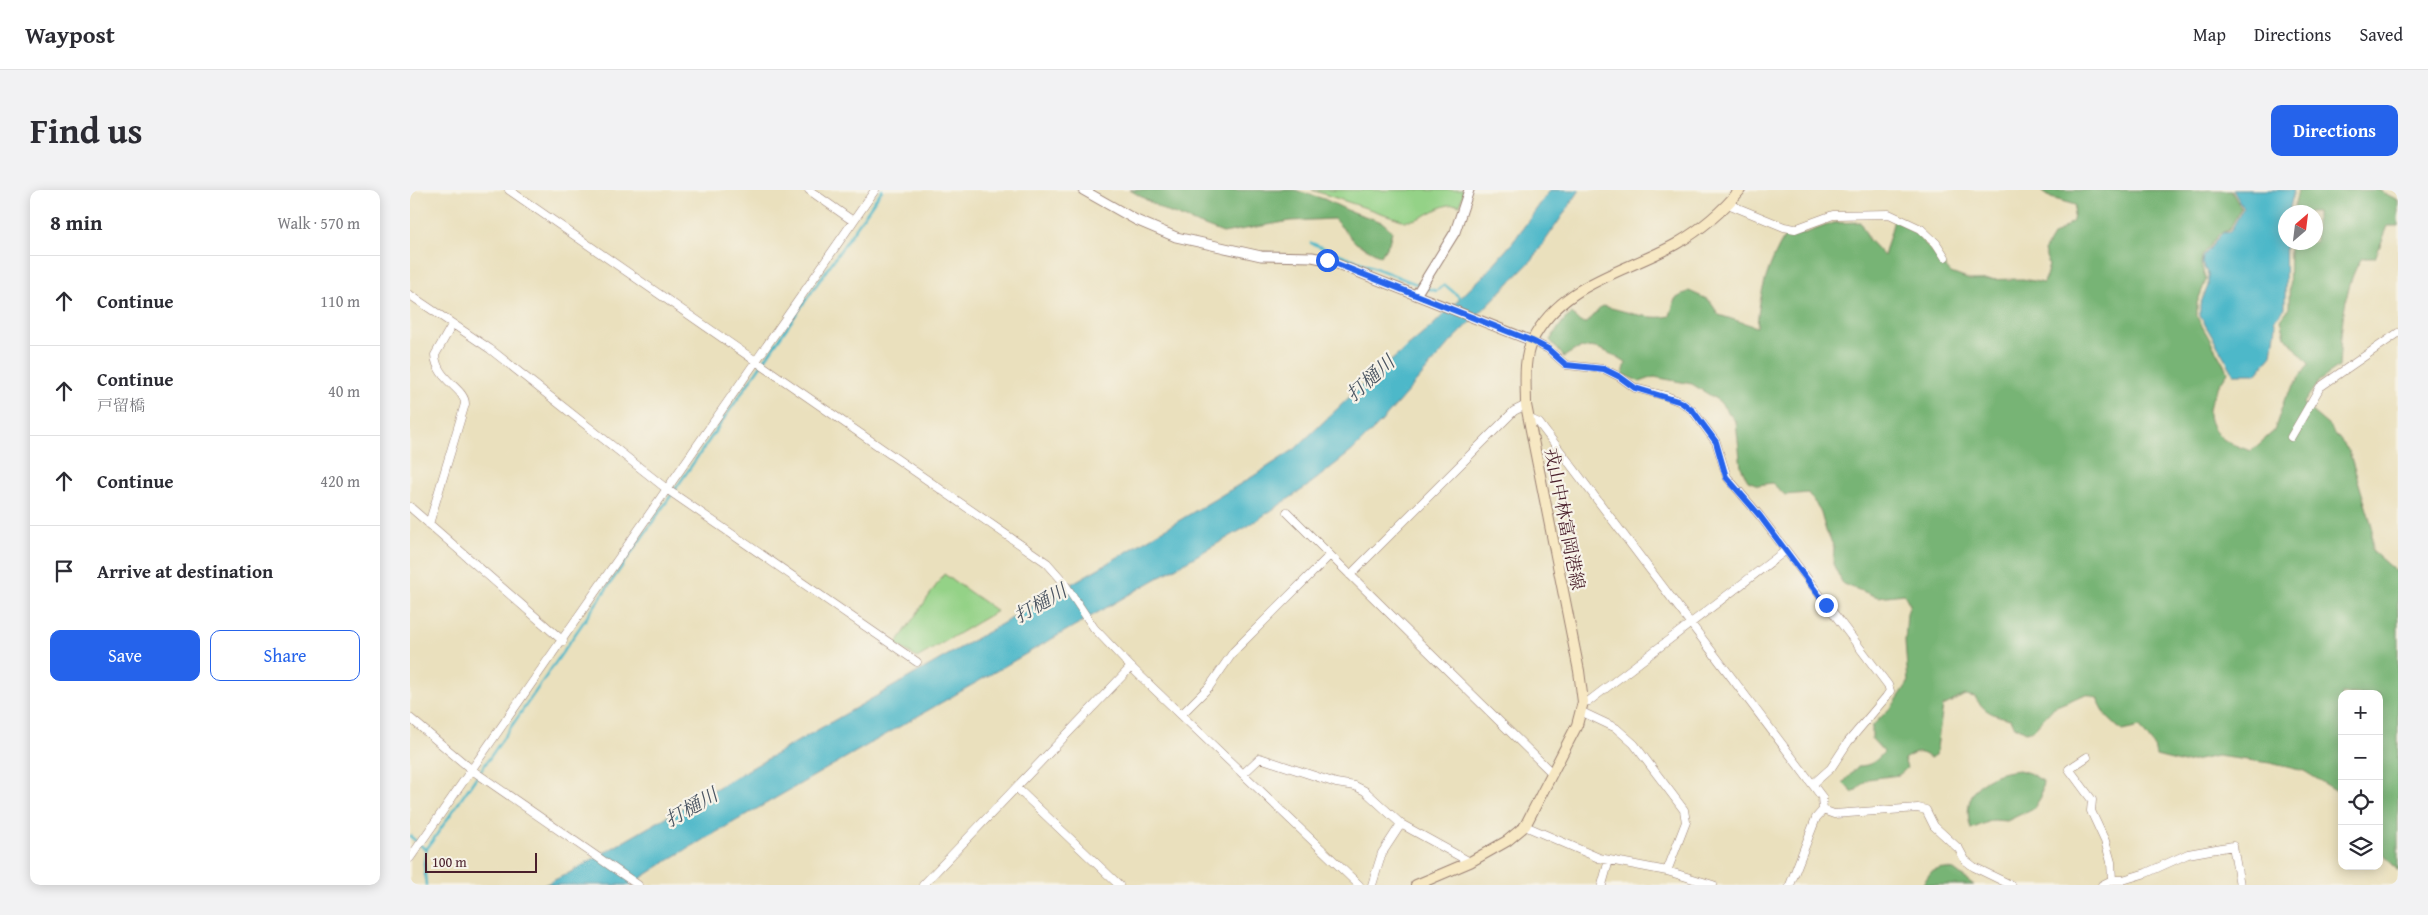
<!DOCTYPE html>
<meta charset="utf-8">
<style>
body{margin:0;font-family:"Gentium Book Plus","Noto Serif JP",serif;background:#f2f2f3;color:#2b2b33}
.controls{position:absolute;right:15px;bottom:15px;display:grid;overflow:hidden;border-radius:10px;box-shadow:0 2px 12px #0003}
.controls button{width:45px;height:45px;display:grid;place-items:center;padding:0;border:0;border-bottom:1px solid #e1e1e2;background:#fff;color:#2b2b33;font:25px sans-serif}
.compass{position:absolute;left:1868px;top:15px;width:45px;height:45px;border-radius:50%;background:#fff;box-shadow:0 2px 12px #0003;rotate:28deg}
.scale{position:absolute;left:15px;bottom:12px;width:112px;box-sizing:border-box;padding-left:5px;border:2px solid #4a1f2b;border-top:0;font-size:14px;line-height:18px;white-space:nowrap;color:#4a1f2b;-webkit-text-stroke:4px #f7f3e8;paint-order:stroke}
.stop{position:absolute;width:15px;height:15px;margin:-11px;border:4px solid #2563eb;border-radius:50%;background:#fff}
.stop.end{background:#2563eb;border-color:#fff;box-shadow:0 1px 5px #0008}
.list{margin:0;padding:0;list-style:none}
h2{display:flex;justify-content:space-between;align-items:center;height:65px;margin:0;padding:0 20px;font-size:21px}
h2 small{font-size:16px;font-weight:400;color:#7c7c81}
.list li{display:grid;grid-template-columns:32px 1fr auto;gap:15px;align-items:center;box-sizing:border-box;height:90px;padding:0 20px;border-top:1px solid #e1e1e2}
.list b{display:block;font-size:19px;white-space:nowrap}
.list p{margin:0;font-size:16px;white-space:nowrap;color:#7c7c81}
.list em{font-size:16px;font-style:normal;color:#7c7c81}
.actions{display:flex;gap:10px;padding:15px 20px}
.actions a{flex:1;padding:11px 0;border:1px solid #2563eb;border-radius:10px;text-align:center;font-size:18px;color:#2563eb}
.actions .main{background:#2563eb;color:#fff}
.icon{flex:none;width:28px;height:28px;fill:none;stroke:currentColor;stroke-width:2;stroke-linecap:round;stroke-linejoin:round}
.map{position:relative;flex:none;width:1988px;height:695px;overflow:hidden;border-radius:10px}
header{display:flex;align-items:center;gap:30px;box-sizing:border-box;height:70px;padding:0 25px;background:#fff;border-bottom:1px solid #e1e1e2}
header strong{font-size:24px}
nav{display:flex;gap:28px;margin-inline-start:auto;font-size:18px}
.intro{display:flex;align-items:center;justify-content:space-between;box-sizing:border-box;height:120px;padding:0 30px}
h1{margin:0;font-size:35px}
.button{padding:12px 22px;border-radius:10px;background:#2563eb;color:#fff;font-size:18px;font-weight:700}
main{display:flex;gap:30px;padding:0 30px}
aside{flex:1;background:#fff;border-radius:10px;box-shadow:0 2px 12px #0003}
.map>svg:first-child{display:block}
.green{fill:#94d287;stroke:#6f7859}
.forest{fill:#77b474;stroke:#606a50}
.water{fill:#4db8c9;stroke:#4c6c7a}
.lines{fill:none;stroke-linecap:round;stroke-linejoin:round}
.stream{stroke:#4db8c9;stroke-width:2.5}
.minor-casing{stroke:#9a8074;stroke-width:9}
.tertiary-casing{stroke:#9a8074;stroke-width:11}
.secondary-casing{stroke:#9a8074;stroke-width:12}
.minor{stroke:#fff;stroke-width:8}
.tertiary{stroke:#fff;stroke-width:9}
.secondary{stroke:#f7e8c3;stroke-width:10}
.route{stroke:#2563eb;stroke-width:6}
.labels{text-anchor:middle;dominant-baseline:central;stroke-width:4.5;stroke-linejoin:round;paint-order:stroke}
.street-label{font-size:18px;fill:#4a1f2b;stroke:#f7f3e8}
.water-label{font-size:19px;font-style:italic;fill:#4b5562;stroke:#f7f3e8}
</style>
<header>
<strong>Waypost</strong>
<nav><a>Map</a><a>Directions</a><a>Saved</a></nav>
</header>
<div class="intro"><h1>Find us</h1><a class="button">Directions</a></div>
<main>
<aside>
<h2>8 min<small>Walk · 570 m</small></h2>
<ul class="list">
<li><svg class="icon" aria-label="ahead" viewBox="0 0 24 24"><path d="M12 20V5M6 11l6-6 6 6"/></svg><div><b>Continue</b></div><em>110 m</em></li>
<li><svg class="icon" aria-label="ahead" viewBox="0 0 24 24"><path d="M12 20V5M6 11l6-6 6 6"/></svg><div><b>Continue</b><p>戸留橋</p></div><em>40 m</em></li>
<li><svg class="icon" aria-label="ahead" viewBox="0 0 24 24"><path d="M12 20V5M6 11l6-6 6 6"/></svg><div><b>Continue</b></div><em>420 m</em></li>
<li><svg class="icon" aria-label="arrive" viewBox="0 0 24 24"><path d="M6 21V4h12l-3 4 3 4H6"/></svg><div><b>Arrive at destination</b></div></li>
</ul>
<div class="actions"><a class="main">Save</a><a>Share</a></div>
</aside>
<div class="map">
<svg width="1988" height="695" viewBox="0 0 1988 695">
<rect width="100%" height="100%" fill="#f7f3e8"/>
<filter id="ink" filterUnits="userSpaceOnUse"><feTurbulence type="fractalNoise" baseFrequency=".02" numOctaves="2"/><feDisplacementMap in="SourceGraphic" scale="10" xChannelSelector="R" yChannelSelector="G"/><feConvolveMatrix kernelMatrix="1 2 1 2 8 2 1 2 1" color-interpolation-filters="sRGB"/></filter>
<filter id="wash" filterUnits="userSpaceOnUse"><feTurbulence type="fractalNoise" baseFrequency=".0096" numOctaves="4" result="noise"/><feDisplacementMap in="SourceGraphic" scale="20" xChannelSelector="R" yChannelSelector="G"/><feGaussianBlur stdDeviation="1.12" result="paint"/><feColorMatrix in="noise" values="0 0 0 0 0 0 0 0 0 0 0 0 0 0 0 0 0 1.4 0 .05"/><feComposite in="paint" operator="in"/></filter>
<g filter="url(#wash)">
<rect width="100%" height="100%" fill="#eae0bd"/>
<path class="green" d="M902 0H1054L1050 15C1029 11 1018 30 995 31Z
M534 384 587 421 507 468 486 454Z"/>
<path class="forest" d="M720 0H885L914 9 937 20 972 32 982 41 979 53 971 66 946 53 924 29 880 31 813 43 755 21Z
M1630 0H1821L1831 18 1819 40 1810 43 1792 66 1791 74 1796 90 1787 113V127L1818 182C1803 204 1787 225 1812 248 1819 254 1833 258 1841 261L1864 241 1875 208 1899 174 1875 146 1871 129 1879 118 1880 53 1906 52V22H1883L1888 0H1968L1988 10V36H1978L1965 68H1952C1933 95 1931 144 1929 177L1909 191 1893 214 1919 236 1939 261 1962 336V361L1985 381 1988 379V681L1969 658V504H1932V604L1894 581 1860 573 1807 566 1774 573 1746 566 1744 556 1730 537 1712 541 1697 527 1687 508 1676 504 1644 517 1623 540 1616 542 1603 535 1600 529C1583 525 1574 522 1565 507L1555 505 1533 516 1526 565 1520 568C1510 559 1504 563 1494 569L1497 578 1489 585 1458 589 1443 603 1433 593 1448 576C1461 576 1466 571 1474 562L1462 549V536L1484 514 1498 493 1495 451 1497 423 1500 415 1494 404 1468 407 1433 394 1423 374 1424 357 1416 341 1410 320 1398 303 1375 305 1362 293 1348 295 1338 291 1331 277 1326 232 1309 211 1282 194 1244 187 1230 192 1213 184 1216 173C1193 159 1178 149 1154 167L1140 150 1154 130 1162 124 1170 132 1177 133 1192 116C1214 120 1238 131 1260 126L1265 109 1279 101 1299 110 1309 125 1347 137C1349 104 1358 74 1375 46L1396 43 1423 33 1450 32 1459 50 1474 66 1484 30 1501 39 1541 83 1560 90 1613 89 1634 93 1639 75 1634 61 1643 46 1663 31 1665 15 1641 8Z
M1609 580 1619 583 1633 591 1631 607 1624 618 1597 631 1583 630 1561 639C1550 603 1573 583 1609 580Z
M1532 678 1544 680 1564 695H1512L1521 682Z"/>
<path class="water" d="M1140 0H1170L1122 70 1040 153 972 231 942 261 895 298 838 336 265 666 220 695H134L159 683 708 367 842 287 885 259 949 198 1022 136 1075 84 1103 52Z
M1823 0H1884L1879 22H1876L1875 118 1864 130 1866 136 1862 165 1846 184H1824L1790 126V115L1798 96V84L1792 74 1793 67 1812 43 1820 42 1833 18Z"/>
<g class="lines">
<path class="stream" d="M901 53 1009 95
M1014 97 1026 101 1035 95 1053 110
M0 646 16 660
M16 695 14 673 16 660 472 0"/>
</g>
</g>
<g filter="url(#ink)">
<g class="lines">
<defs>
<path id="minor" d="M99 0 637 373 652 390 684 438 721 477 949 695
M399 0 443 31
M1318 14 1374 37 1385 39 1423 25 1479 24 1511 39 1526 53 1535 67
M0 105 80 159 258 300 507 472
M1122 151 1138 159 1156 175 1194 179 1210 187 1225 198 1256 206 1271 212 1283 221 1306 252 1317 287 1350 326 1478 495 1480 501 1476 507 1438 552 1421 578 1403 594
M1118 228 1129 233 1412 607 1413 620 1406 628 1380 695
M1881 247 1910 197 1988 143
M0 317 153 451
M877 322 920 365
M19 334 55 214C55 198 27 191 25 165L42 135
M940 385 1104 221 1116 215
M1173 512 1179 511 1375 361
M1172 522 1206 538 1224 554 1274 620 1276 632 1257 681
M771 525 799 497 824 461 920 365 1143 584
M0 528 62 580 228 695
M1677 567 1659 579 1682 610 1681 621 1695 651 1701 672 1702 690
M833 584 850 568 926 593 945 596 955 601 991 634 1060 672
M607 598 709 695
M1413 620 1424 624 1508 618 1516 620 1524 636 1549 659 1555 670 1564 677 1601 695
M1115 636 1189 668 1257 681 1303 695
M0 668 465 0
M513 695 721 477
M962 695 972 663 991 634
M1192 695 1199 670
M1692 695 1702 690H1713L1736 683 1778 664 1823 656 1830 695"/>
<path id="tertiary" d="M673 0 726 30 766 47 851 66 902 67 917 70 1122 151
M1006 105 1045 42 1059 0"/>
<path id="secondary" d="M1006 695 1060 672 1097 651 1115 636 1167 535 1173 512 1169 481 1116 215C1116 195 1113 169 1122 151 1151 93 1214 83 1266 54 1290 40 1312 22 1330 0"/>
</defs>
<use href="#minor" class="minor-casing"/>
<use href="#tertiary" class="tertiary-casing"/>
<use href="#secondary" class="secondary-casing"/>
<use href="#minor" class="minor"/>
<use href="#tertiary" class="tertiary"/>
<use href="#secondary" class="secondary"/>
</g>
</g>
<g class="lines" filter="url(#ink)">
<path class="route" d="M917 70 1122 151 1138 159 1156 175 1194 179 1210 187 1225 198 1271 212 1283 221 1306 252 1316 287 1350 326 1416 415"/>
</g>
<g class="labels">
<g class="street-label">
<text transform="translate(1155 329) rotate(79)">戎山中林富岡港線</text>
</g>
<g class="water-label">
<text transform="translate(960 188) rotate(-42)">打樋川</text>
<text transform="translate(630 413) rotate(-30)">打樋川</text>
<text transform="translate(281 617) rotate(-30)">打樋川</text>
</g>
</g>
</svg>
<div class="controls">
<button>+</button>
<button>−</button>
<button><svg class="icon" aria-label="locate" viewBox="0 0 24 24"><circle cx="12" cy="12" r="6"/><path d="M12 2v4M12 18v4M2 12h4M18 12h4"/></svg></button>
<button><svg class="icon" aria-label="layers" viewBox="0 0 24 24"><path d="M12 4l9 5-9 5-9-5zM3 14l9 5 9-5"/></svg></button>
</div>
<svg class="compass" viewBox="-18 -18 36 36"><path d="M0-13l5 13h-10z" fill="#e53935"/><path d="M0 13l5-13h-10z" fill="#7c7c81"/></svg>
<div class="scale">100 m</div>
<div class="stop" style="left:917px;top:70px"></div>
<div class="stop end" style="left:1416px;top:415px"></div>
</div>
</main>
